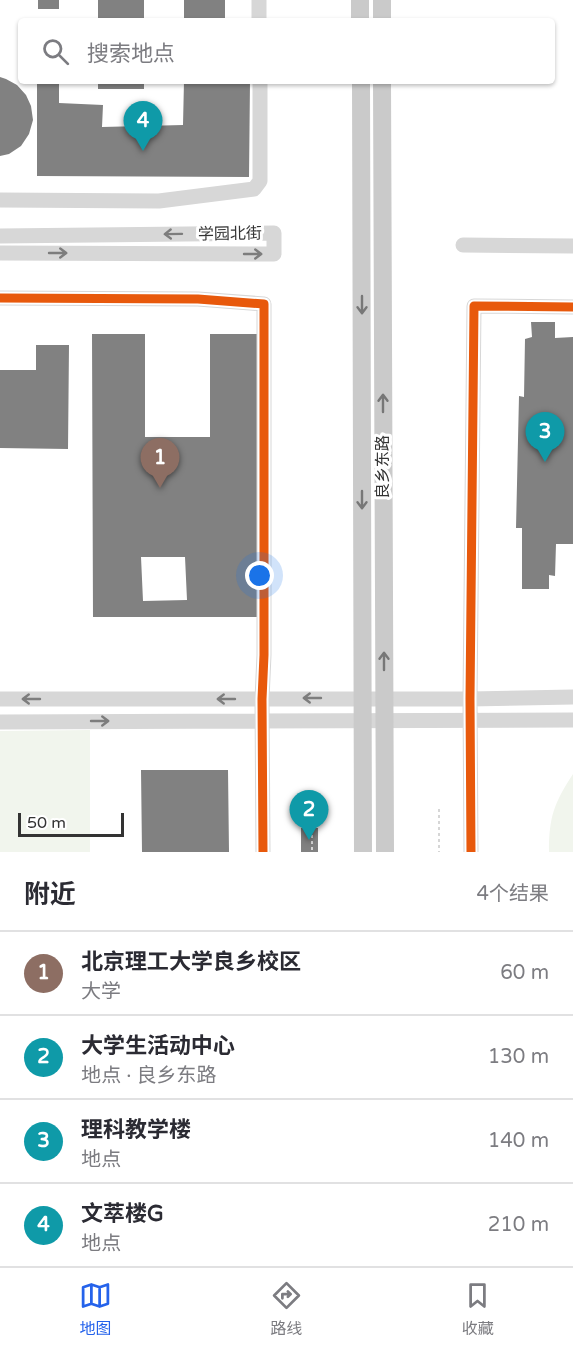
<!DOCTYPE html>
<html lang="zh">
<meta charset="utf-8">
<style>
body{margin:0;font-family:"Varela Round","Noto Sans SC",sans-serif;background:#f7f7f7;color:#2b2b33}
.scale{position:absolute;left:18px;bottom:15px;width:106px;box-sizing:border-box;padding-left:6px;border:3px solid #333;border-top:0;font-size:16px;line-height:21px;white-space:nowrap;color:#333;-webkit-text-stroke:4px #fff;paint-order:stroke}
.you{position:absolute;left:260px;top:576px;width:21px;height:21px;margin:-15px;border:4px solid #fff;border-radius:50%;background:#1a73e8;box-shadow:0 0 0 9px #1a73e833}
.badge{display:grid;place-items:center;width:39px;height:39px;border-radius:50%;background:#2563eb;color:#fff;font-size:20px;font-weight:700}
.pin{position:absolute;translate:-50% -50px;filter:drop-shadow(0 2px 3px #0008)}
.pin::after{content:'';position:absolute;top:32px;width:21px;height:18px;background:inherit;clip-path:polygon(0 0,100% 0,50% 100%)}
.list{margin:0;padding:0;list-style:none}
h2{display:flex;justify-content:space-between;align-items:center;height:78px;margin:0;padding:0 24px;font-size:26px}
h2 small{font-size:20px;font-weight:400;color:#7c7c81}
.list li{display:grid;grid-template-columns:39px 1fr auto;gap:18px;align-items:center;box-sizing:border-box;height:84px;padding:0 24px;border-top:2px solid #e1e1e2}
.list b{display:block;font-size:22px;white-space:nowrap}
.list p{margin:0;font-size:20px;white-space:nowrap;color:#7c7c81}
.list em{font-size:20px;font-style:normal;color:#7c7c81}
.icon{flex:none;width:33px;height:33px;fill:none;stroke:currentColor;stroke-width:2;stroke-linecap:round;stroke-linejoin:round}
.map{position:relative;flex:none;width:573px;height:852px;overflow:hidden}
.search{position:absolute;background:#fff;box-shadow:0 2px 4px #0004;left:18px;right:18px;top:18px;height:66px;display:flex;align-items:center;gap:15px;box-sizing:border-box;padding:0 21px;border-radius:6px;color:#7c7c81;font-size:22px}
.sheet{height:414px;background:#fff}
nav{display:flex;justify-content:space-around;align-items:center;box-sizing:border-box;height:84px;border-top:2px solid #e1e1e2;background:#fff;font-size:16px;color:#7c7c81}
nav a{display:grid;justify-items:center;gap:3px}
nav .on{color:#2563eb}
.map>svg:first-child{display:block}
.green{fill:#f1f5ed}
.building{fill:#818181;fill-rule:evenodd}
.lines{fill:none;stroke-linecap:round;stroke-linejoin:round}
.path{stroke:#d6d6d6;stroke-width:2;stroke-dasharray:3 3;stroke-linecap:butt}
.minor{stroke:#d7d7d7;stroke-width:15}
.major{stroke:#cacaca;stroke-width:18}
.cycleway-casing{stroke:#fff;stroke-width:13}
.cycleway{stroke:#e8590c;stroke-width:9}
.oneway{stroke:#7d7d7d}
.oneway2{stroke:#777}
.labels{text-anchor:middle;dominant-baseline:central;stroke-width:6;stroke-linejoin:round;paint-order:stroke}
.street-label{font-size:16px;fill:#333;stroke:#fff}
</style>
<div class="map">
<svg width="573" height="852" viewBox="0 0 573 852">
<rect width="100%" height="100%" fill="#fff"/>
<path class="green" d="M90 730V852H0V731Z
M573 774V852H549C549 817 554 803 573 774Z"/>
<path class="building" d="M38 0H59V9H38Z
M98 0H144V21H98Z
M184 0H225V21H184Z
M37 19H59V21H37Z
M0 77 6 79 17 85 26 95 31 106 33 120 29 134 21 146 9 154 0 156Z
M37 81H59V103L103 105 102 127 183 125 184 81H250L249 177 37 176Z
M98 81H144V89H98Z
M531 322H555V338L573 337V544H556L555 576 549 575V589H522V528H516L519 396 524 397 525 339 532 337Z
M92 334H145V437H210V334H262V617H93ZM141 557H185L187 600 143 601Z
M36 345H69L68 449 0 448V370H36Z
M141 770H228L229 852H142Z
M301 828H318V852H301Z"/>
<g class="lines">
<path class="path" d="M439 809V852
M312 811V852"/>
<path class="minor" d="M259 0V21
M0 200 159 201 254 189 260 181V81
M0 236 274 233V254L0 253
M463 245 573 246
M0 298 198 299 264 304V655L262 699 263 852
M0 699H470L573 697
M0 722 573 720
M471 852 470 699 474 306 573 307"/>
<path class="major" d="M360 0V21
M382 21V0
M361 81 363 852
M382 81 385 852"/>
<defs>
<path id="cycleway" d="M0 298 198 299 264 304V655L262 699 263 852
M471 852 470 699 474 306 573 307"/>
</defs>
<use href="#cycleway" class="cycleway-casing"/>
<use href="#cycleway" class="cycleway"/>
</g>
<defs><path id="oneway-shaft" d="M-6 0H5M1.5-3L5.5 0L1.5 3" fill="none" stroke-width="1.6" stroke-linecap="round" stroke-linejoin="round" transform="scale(1.5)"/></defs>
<g class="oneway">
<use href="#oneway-shaft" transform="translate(173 234) rotate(179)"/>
<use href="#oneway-shaft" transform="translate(58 253)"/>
<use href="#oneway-shaft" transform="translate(253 254)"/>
<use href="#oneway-shaft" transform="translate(312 698) rotate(180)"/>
<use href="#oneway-shaft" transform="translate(31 699) rotate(180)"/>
<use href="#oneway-shaft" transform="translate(226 699) rotate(180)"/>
<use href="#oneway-shaft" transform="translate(100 721)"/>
</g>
<g class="oneway2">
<use href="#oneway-shaft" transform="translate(362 305) rotate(90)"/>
<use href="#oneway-shaft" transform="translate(383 403) rotate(-90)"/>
<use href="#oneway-shaft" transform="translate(362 500) rotate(90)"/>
<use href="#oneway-shaft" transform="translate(384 661) rotate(-90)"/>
</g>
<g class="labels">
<g class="street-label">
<text transform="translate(230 234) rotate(-1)">学园北街</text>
<text transform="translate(383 467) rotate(-90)">良乡东路</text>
</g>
</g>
</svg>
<div class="scale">50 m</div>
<div class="you"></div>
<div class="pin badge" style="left:160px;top:488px;background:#8d6e63">1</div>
<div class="pin badge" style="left:309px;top:840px;background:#0f9aa8">2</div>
<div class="pin badge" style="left:545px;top:462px;background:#0f9aa8">3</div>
<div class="pin badge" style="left:143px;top:151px;background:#0f9aa8">4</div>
<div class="search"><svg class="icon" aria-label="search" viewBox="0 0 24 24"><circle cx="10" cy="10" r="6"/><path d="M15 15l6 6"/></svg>搜索地点</div>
</div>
<section class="sheet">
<h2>附近<small>4个结果</small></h2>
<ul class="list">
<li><span class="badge" style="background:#8d6e63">1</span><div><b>北京理工大学良乡校区</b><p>大学</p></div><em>60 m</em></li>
<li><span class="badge" style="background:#0f9aa8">2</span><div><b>大学生活动中心</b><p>地点 · 良乡东路</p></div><em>130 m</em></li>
<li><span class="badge" style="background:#0f9aa8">3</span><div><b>理科教学楼</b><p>地点</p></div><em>140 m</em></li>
<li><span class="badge" style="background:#0f9aa8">4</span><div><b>文萃楼G</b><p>地点</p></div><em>210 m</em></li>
</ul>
</section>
<nav>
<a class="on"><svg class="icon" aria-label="map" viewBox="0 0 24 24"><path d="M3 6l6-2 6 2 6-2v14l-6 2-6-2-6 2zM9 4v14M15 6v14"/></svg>地图</a>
<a><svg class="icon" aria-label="directions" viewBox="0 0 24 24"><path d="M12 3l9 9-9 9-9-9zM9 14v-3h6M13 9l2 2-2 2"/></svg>路线</a>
<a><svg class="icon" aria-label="saved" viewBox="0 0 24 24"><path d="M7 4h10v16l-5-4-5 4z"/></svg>收藏</a>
</nav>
